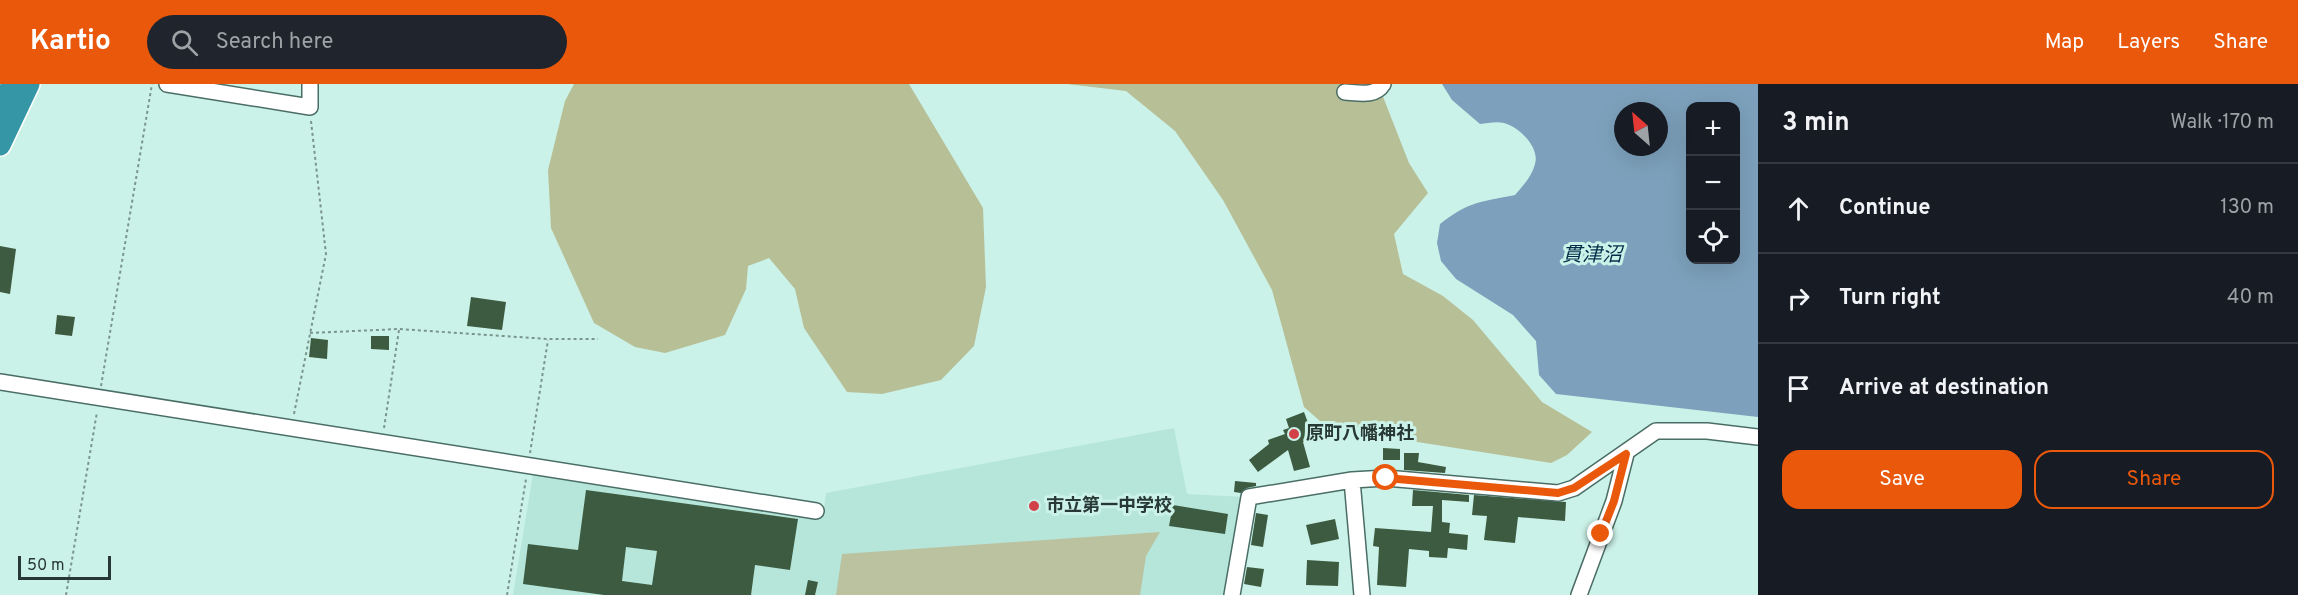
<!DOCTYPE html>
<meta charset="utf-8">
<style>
body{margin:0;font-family:Overpass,"Noto Sans JP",sans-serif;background:#20242c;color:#f1f3f6}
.controls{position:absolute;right:18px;top:18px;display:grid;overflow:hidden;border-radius:12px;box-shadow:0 6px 24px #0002}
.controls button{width:54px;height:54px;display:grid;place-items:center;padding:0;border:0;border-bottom:2px solid #363941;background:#171b24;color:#f1f3f6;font:30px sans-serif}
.compass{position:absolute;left:1614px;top:18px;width:54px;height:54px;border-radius:50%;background:#171b24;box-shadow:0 6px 24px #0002;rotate:333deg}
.scale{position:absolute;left:18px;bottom:15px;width:93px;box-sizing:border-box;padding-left:6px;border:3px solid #283834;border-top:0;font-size:16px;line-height:21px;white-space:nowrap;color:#283834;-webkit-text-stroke:4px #cbf2e8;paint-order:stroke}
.stop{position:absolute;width:18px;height:18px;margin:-14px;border:4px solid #ea580c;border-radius:50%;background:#fff}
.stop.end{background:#ea580c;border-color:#fff;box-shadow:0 2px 6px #0008}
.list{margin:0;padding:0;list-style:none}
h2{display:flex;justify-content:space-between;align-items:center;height:78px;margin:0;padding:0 24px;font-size:26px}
h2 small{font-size:20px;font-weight:400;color:#9ea1a6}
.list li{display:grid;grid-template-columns:39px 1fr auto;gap:18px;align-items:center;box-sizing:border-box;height:90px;padding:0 24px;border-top:2px solid #363941}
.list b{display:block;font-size:22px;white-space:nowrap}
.list em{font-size:20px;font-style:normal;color:#9ea1a6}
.actions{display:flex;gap:12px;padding:18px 24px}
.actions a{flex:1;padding:14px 0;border:2px solid #ea580c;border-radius:18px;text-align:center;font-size:21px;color:#ea580c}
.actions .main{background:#ea580c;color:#fff}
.icon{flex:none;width:33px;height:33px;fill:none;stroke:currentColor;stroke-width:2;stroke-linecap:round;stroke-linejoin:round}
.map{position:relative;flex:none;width:1758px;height:511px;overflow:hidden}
header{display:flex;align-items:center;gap:36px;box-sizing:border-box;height:84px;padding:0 30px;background:#ea580c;color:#fff}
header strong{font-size:28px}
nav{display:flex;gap:33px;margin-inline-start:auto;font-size:21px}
.search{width:420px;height:54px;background:#20242c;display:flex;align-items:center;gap:15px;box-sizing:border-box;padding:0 21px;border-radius:33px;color:#9ea1a6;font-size:22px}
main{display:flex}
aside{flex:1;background:#171b24}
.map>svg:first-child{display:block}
.built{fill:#b6e5da}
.green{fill:#bbc2a0}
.forest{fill:#b7bf96}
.water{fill:#7da1bc;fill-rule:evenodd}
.building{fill:#3d5b40;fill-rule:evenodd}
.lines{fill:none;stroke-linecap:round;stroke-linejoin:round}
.minor-casing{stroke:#4a6d65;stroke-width:18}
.highway-casing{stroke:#fff;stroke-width:24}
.path{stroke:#7a958e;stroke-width:2;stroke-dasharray:3 3;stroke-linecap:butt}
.minor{stroke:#fff;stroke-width:15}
.highway{stroke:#3596a6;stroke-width:21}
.route{stroke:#ea580c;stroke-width:8}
.poi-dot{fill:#d14147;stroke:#cbf2e8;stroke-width:2}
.labels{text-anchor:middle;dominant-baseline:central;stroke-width:6;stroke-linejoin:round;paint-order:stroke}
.poi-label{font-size:18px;font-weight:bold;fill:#283834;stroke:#cbf2e8;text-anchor:start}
.water-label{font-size:20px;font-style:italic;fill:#002c48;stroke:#cbf2e8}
</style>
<header>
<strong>Kartio</strong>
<div class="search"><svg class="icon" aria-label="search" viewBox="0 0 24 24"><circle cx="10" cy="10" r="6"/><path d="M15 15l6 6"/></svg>Search here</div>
<nav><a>Map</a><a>Layers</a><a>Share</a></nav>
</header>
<main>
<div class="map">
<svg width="1758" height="511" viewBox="0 0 1758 511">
<rect width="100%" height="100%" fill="#cbf2e8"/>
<path class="built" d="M1174 344 1187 410 1245 413 1227 511H513L533 390 823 431 826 409Z"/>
<path class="green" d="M1160 448 1146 472 1140 511H836L842 470Z"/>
<path class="forest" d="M574 0H909L983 124 986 203 974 262 941 296 882 310 847 308 804 244 795 205 769 174 748 182 746 205 725 251 665 269 635 263 594 239 551 144 548 86 565 17Z
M1067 0H1378L1409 79 1428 109 1394 150 1403 190 1443 212 1473 236 1542 318 1592 348 1567 371 1551 379 1328 344 1304 323 1272 206 1223 116 1175 47 1126 7Z"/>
<path class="water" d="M1442 0H1758V333L1556 310 1539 291 1536 257 1513 231 1456 195 1441 177 1437 159 1440 140C1469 117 1481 118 1515 111 1523 102 1532 92 1535 80 1540 63 1519 43 1504 39 1497 37 1487 39 1480 40L1452 16ZM1690 22H1736V176H1690ZM1623 27H1659V63H1623Z"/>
<path class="building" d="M0 162 16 165 10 210 0 208Z
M471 213 506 218 502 246 467 242Z
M57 231 75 233 72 252 55 250Z
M371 252H389V266L371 265Z
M311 254 328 256 327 275 309 273Z
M1304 328 1314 355 1303 358 1310 383 1294 387 1288 366 1258 388 1249 376 1269 360 1268 356 1285 350 1283 346 1289 344 1286 335Z
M1383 364 1400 365V376H1383Z
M1404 369H1419L1418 378 1446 383 1445 389 1404 386Z
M1235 397 1256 399V402L1247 404 1241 409 1234 408Z
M586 406 798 435 790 486 755 481 751 511H604L523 500 528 460 578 466ZM626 463 657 467 652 501 622 497Z
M1413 406 1469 411V418L1442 416V438L1450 439 1449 449 1468 451 1467 466 1448 464 1447 474 1429 473V467L1409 465 1406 503 1377 501 1379 463 1373 462 1375 444 1431 448 1433 422H1412Z
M1474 411 1566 418 1565 437 1518 433 1515 459 1484 456 1487 432 1472 431Z
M1173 421 1228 430 1225 450 1169 442Z
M1256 429 1268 431 1263 463 1251 461Z
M1335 435 1339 455 1311 461 1306 441Z
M1307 476 1339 478 1338 502 1306 501Z
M1247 483 1264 485 1261 503 1244 500Z
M808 496 818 498 815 511H805Z"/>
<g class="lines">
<defs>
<path id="minor" d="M167 0 310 23V0
M1345 8C1359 9 1375 13 1383 0
M0 298 816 427
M1352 396 1362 511
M1232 511 1249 413 1352 396 1386 394 1558 409 1574 404 1656 347H1707L1758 353
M1579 511 1614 417 1626 370"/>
<path id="highway" d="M0 27 12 0
M0 61 29 0"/>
</defs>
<use href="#minor" class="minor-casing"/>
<use href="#highway" class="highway-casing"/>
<path class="path" d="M310 249 399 245 548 255H598
M101 302 152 0
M294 330 326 170 311 37
M384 344 399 246
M530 369 548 256
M66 511 97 328
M507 511 526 395"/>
<use href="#minor" class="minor"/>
<use href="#highway" class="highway"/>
</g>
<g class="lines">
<path class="route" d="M1386 394 1558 409 1574 404 1626 370 1614 417 1601 450"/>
</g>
<g class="poi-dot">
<circle cx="1294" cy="350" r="6"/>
<circle cx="1034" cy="422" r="6"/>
</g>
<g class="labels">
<g class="poi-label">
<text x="1306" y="350">原町八幡神社</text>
<text x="1046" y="422">市立第一中学校</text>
</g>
<g class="water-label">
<text x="1592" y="172">貫津沼</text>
</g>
</g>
</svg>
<div class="controls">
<button>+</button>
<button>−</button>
<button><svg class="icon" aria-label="locate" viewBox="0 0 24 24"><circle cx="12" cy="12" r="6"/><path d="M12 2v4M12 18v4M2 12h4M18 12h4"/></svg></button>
</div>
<svg class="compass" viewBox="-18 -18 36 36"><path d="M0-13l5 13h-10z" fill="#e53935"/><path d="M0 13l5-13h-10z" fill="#9ea1a6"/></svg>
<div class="scale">50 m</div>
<div class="stop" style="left:1386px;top:394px"></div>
<div class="stop end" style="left:1601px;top:450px"></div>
</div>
<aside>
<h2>3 min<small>Walk · 170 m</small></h2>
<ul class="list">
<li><svg class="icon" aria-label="ahead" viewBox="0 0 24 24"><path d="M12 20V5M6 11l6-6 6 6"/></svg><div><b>Continue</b></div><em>130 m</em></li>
<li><svg class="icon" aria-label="right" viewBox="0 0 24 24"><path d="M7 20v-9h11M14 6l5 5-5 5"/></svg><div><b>Turn right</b></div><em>40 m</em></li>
<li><svg class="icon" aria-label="arrive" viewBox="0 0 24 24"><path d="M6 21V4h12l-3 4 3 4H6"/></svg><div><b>Arrive at destination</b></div></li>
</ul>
<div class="actions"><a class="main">Save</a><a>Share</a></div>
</aside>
</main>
